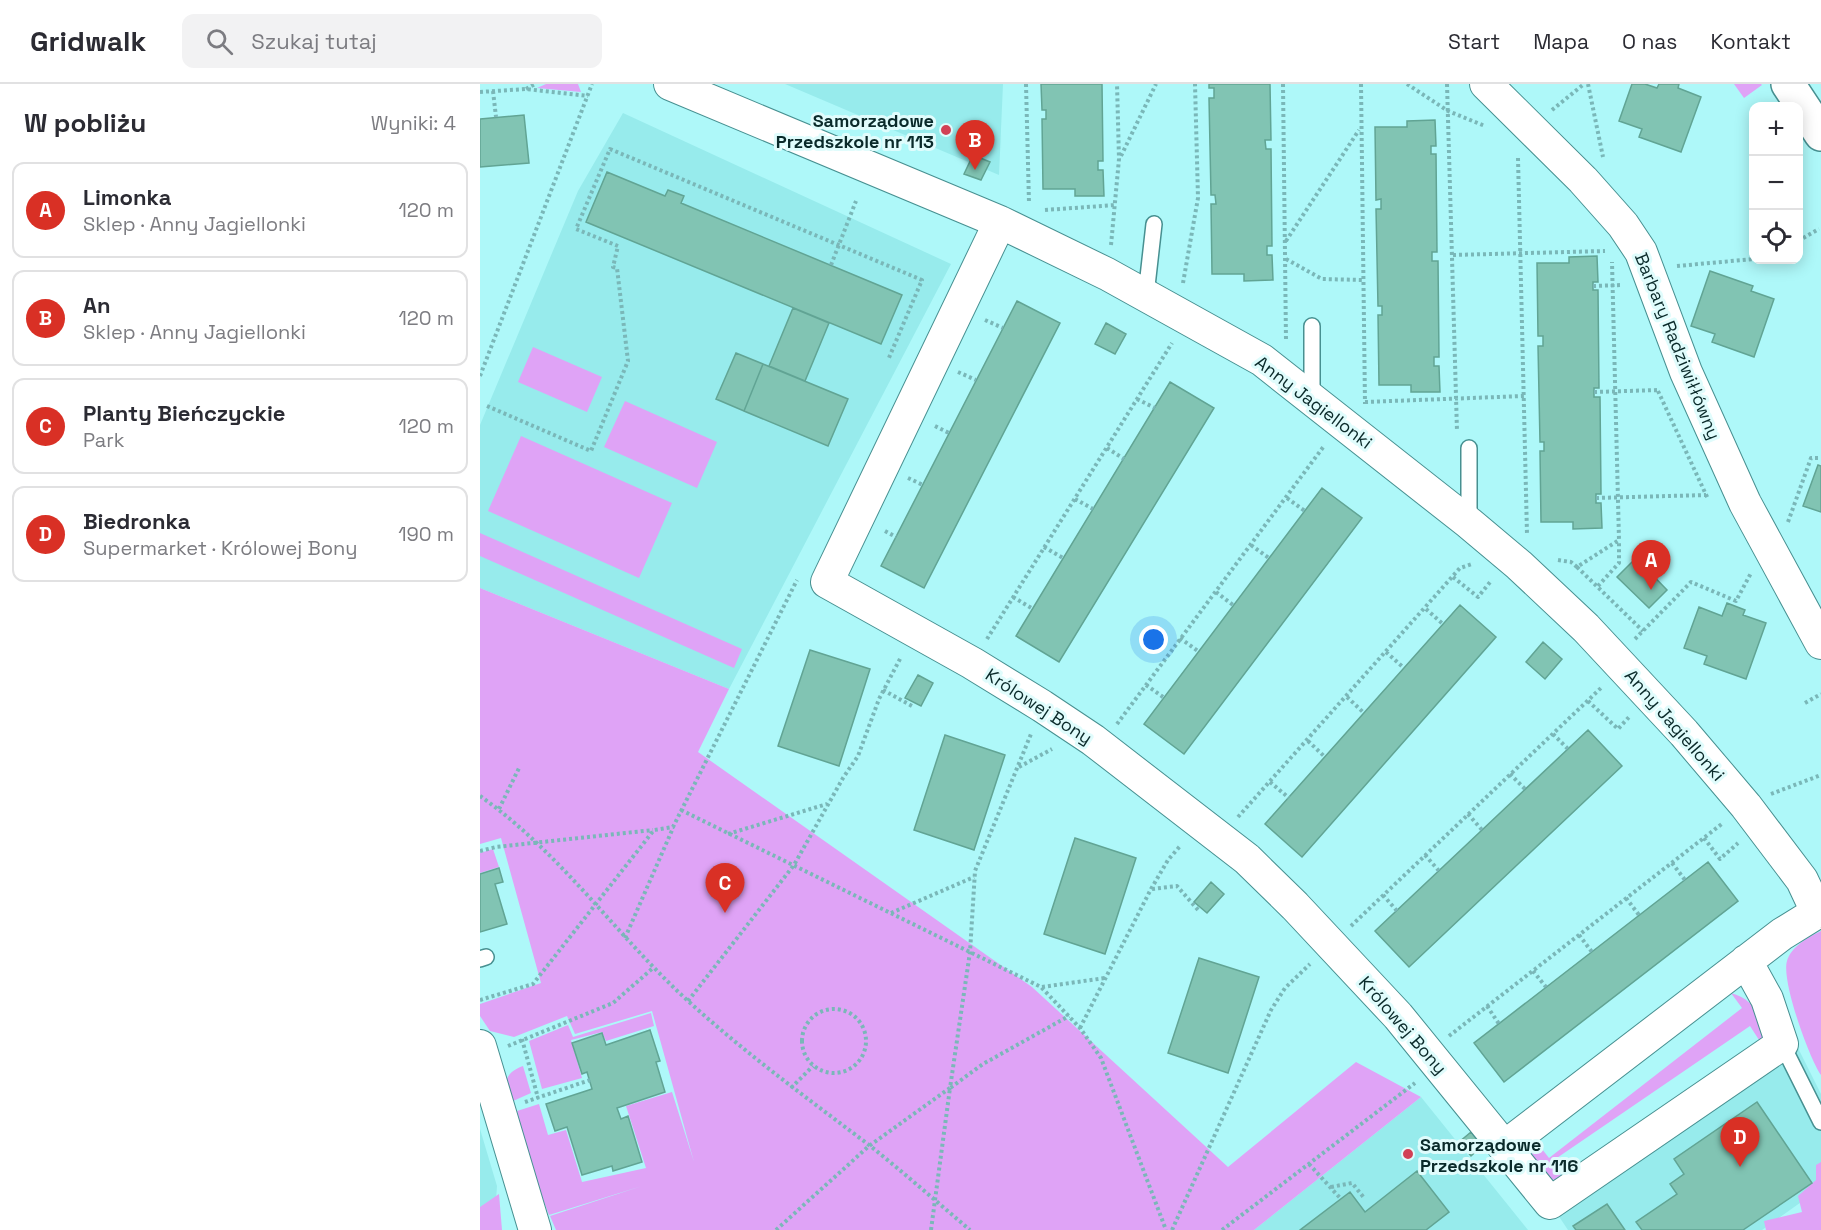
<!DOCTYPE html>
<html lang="pl">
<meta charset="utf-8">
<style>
body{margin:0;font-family:"Space Grotesk",sans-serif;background:#f2f2f3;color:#2b2b33}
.controls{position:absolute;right:18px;top:18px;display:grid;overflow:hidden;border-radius:12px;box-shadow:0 3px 15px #0003}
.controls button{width:54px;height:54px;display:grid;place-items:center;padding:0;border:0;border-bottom:2px solid #e1e1e2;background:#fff;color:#2b2b33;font:30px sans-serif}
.you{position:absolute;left:674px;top:556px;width:21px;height:21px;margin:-15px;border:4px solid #fff;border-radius:50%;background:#1a73e8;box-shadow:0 0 0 9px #1a73e833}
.badge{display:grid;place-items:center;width:39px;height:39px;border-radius:50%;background:#d93025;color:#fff;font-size:20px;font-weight:700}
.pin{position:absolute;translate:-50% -50px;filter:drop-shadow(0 2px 3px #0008)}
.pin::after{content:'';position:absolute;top:32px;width:21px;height:18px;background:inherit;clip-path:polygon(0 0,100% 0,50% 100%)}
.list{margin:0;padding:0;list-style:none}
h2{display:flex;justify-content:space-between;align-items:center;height:78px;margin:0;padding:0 24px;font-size:26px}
h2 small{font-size:20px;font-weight:400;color:#7c7c81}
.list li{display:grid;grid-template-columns:39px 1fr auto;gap:18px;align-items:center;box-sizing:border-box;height:96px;margin:0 12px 12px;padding:0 12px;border:2px solid #e1e1e2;border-radius:12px}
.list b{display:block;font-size:22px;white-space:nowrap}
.list p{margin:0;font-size:20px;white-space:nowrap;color:#7c7c81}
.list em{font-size:20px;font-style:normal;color:#7c7c81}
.icon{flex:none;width:33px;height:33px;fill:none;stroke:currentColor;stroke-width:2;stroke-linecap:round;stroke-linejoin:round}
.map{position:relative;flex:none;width:1341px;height:1146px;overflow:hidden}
header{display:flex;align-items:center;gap:36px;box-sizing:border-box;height:84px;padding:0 30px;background:#fff;border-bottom:2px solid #e1e1e2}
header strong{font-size:28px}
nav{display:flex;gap:33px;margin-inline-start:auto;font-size:21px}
.search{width:420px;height:54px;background:#f2f2f3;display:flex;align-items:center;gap:15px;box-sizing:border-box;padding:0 21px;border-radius:12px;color:#7c7c81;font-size:22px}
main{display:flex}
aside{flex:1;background:#fff}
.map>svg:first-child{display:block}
.built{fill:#97ebec}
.green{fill:#dfa3f6}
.building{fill:#81c4b3;stroke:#61a494;stroke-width:1.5}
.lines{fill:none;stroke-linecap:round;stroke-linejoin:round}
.service-casing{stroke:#479091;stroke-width:18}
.minor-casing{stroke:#479091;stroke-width:34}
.tertiary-casing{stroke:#479091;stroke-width:36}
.path{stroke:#7ab7b8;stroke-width:4;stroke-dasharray:3 3;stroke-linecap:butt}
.service{stroke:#fff;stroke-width:15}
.minor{stroke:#fff;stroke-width:32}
.tertiary{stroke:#fff;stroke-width:33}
.poi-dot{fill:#d14155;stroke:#e0fcfc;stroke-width:2}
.labels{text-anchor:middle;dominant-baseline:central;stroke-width:6;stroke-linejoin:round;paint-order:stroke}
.poi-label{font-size:18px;font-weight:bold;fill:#0a2a2a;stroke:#e0fcfc;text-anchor:end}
.street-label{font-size:18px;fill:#0a2a2a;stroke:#e0fcfc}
</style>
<header>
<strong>Gridwalk</strong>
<div class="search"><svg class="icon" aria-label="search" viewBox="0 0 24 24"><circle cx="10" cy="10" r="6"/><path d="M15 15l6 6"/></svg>Szukaj tutaj</div>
<nav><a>Start</a><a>Mapa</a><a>O nas</a><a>Kontakt</a></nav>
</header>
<main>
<aside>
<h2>W pobliżu<small>Wyniki: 4</small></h2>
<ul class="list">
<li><span class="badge">A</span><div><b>Limonka</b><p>Sklep · Anny Jagiellonki</p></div><em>120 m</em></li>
<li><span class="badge">B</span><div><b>An</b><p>Sklep · Anny Jagiellonki</p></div><em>120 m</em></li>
<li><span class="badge">C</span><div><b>Planty Bieńczyckie</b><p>Park</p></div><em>120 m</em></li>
<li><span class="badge">D</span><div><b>Biedronka</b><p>Supermarket · Królowej Bony</p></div><em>190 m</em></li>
</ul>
</aside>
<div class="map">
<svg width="1341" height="1146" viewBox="0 0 1341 1146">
<rect width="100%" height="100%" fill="#aef8f9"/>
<path class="built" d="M305 0H523L519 91Z
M143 29 471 180 249 605 0 504V341L98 107Z
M1315 958 1341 1010V1104L1282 1146H1088L1064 1110Z
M941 1013 1048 1146H774Z
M0 1045 17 1102 16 1117 0 1145Z"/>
<path class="green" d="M66 0H98L101 8 57 4Z
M1254 0H1281L1282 1 1264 14Z
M53 263 122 293 107 328 38 298Z
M145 317 237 358 217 404 124 363Z
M41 352 192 419 159 494 8 427Z
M0 449 262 565 254 584 0 472Z
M0 504 249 605 218 668 552 903 748 1083 876 978 941 1013 774 1146H76L70 1132 162 1102 69 1131 55 1094 37 1027 59 1020 68 1051 86 1046 102 1098 166 1084 146 1022 192 1008 214 1078 172 927 95 950 87 932 34 953 10 947 0 932V920L61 899 21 754 0 760Z
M13 765 19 783 0 789V769Z
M1341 847V991C1329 974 1301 896 1307 877 1311 863 1328 853 1341 847Z
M1251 909C1274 915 1287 936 1281 959L1270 942 1071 1078 1085 1097 1068 1095C1059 1084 1046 1072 1055 1056L1069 1074 1262 924Z
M171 929 174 942 126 957 122 948 91 956 102 994 62 1005 49 957 88 941 93 953Z
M43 982 51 1009 24 1021C24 1002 23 989 43 982Z
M1341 1078V1146H1286L1284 1137 1322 1128 1318 1112 1336 1096V1081Z
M19 1110 22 1146H0V1123Z"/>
<path class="building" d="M561 0H622L623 77H618V86H623L624 112H595V105H563L562 35H566V26H562Z
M729 0H790L791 56H785L786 65H791L792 162H787V171H792L793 196 764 197V190H732L731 120H736L735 111H731L729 14H734V4H729Z
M1152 0H1165L1177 4 1179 0H1199L1198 4 1221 13 1201 68 1159 53 1162 45 1139 37Z
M44 31 49 79 0 83V35Z
M955 36 956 62H951V70H956L957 168H952V177H958L959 273H954V282H959L960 308H931V301H899L898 231H902V222H898L896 125H901V115L896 116 895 43H927V37Z
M493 71 510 78 501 96 484 90Z
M127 88 185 112 188 106 204 112 201 119 422 211 401 260 106 138Z
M1117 172 1118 198H1113V206H1118L1119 304H1114V313H1120L1121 410H1116V419H1121L1122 444 1093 445V438H1061L1060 367H1064V358H1060L1058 262H1063V252H1058L1057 179H1089V173Z
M1230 187 1273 202 1271 207 1294 215 1274 273 1232 258 1235 250 1211 242Z
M537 217 580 239 444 504 401 482Z
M313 224 349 239 325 297 289 282Z
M626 239 646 250 635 270 615 260Z
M256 269 283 280 264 327 236 315Z
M283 280 368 315 348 362 264 327Z
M690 298 734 324 579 578 536 552Z
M1338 381 1341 382V428L1323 422Z
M842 404 882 434 704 670 664 640Z
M1156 474 1187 506 1169 524 1137 493Z
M1247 519 1265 526 1263 531 1286 539 1266 595 1224 580 1227 572 1204 564 1219 523 1242 532Z
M980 521 1016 553 822 773 785 740Z
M1063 558 1082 575 1065 595 1046 578Z
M330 566 390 585 359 682 298 662Z
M438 591 453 599 441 622 425 614Z
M1108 646 1142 682 929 883 895 847Z
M465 651 525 671 494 766 434 746Z
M595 754 656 774 625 870 564 850Z
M1228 778 1258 817 1024 998 994 959Z
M19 784 23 798 15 800 27 840 0 848V790Z
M731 798 744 810 727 829 714 818Z
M719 874 779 893 748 989 688 969Z
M170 946 180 977 176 978 185 1008 137 1024 141 1035 148 1032 162 1078 133 1087 132 1082 102 1091 87 1043 75 1047 66 1020 112 1005 107 988 102 990 92 959 122 949 126 961Z
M1277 1018 1332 1099 1263 1146H1162L1156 1138 1197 1110 1190 1100 1204 1090 1194 1075Z
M991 1048 1002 1062 991 1072 979 1058Z
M937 1087 969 1128 946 1146H820L870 1108 885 1128Z
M1127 1120 1145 1146H1096L1093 1142Z"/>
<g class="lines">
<defs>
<path id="service" d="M666 211 674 140
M832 315V242
M989 364V439
M0 875 6 873
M1302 960 1341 1038"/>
<path id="minor" d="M190 0 520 138 627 190 782 276 989 439 1039 481 1106 544 1204 649 1266 722 1322 796 1337 828
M1006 0 1103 96 1143 141 1161 168 1206 288 1265 419 1341 559
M520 138 347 498 492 579 562 622 613 656 767 775 815 822 918 932 1070 1119 1302 960 1287 915 1266 877
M0 962 55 1146
M1024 1063 1302 850 1341 826"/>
<path id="tertiary" d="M1308 0 1341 50"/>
</defs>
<use href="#service" class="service-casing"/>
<use href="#minor" class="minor-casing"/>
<use href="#tertiary" class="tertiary-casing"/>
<path class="path" d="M546 0 549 119
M803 0 806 257
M881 0 885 320
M927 0 968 27 1005 42
M967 0 977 347
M1108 0 1123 73
M46 5 55 0
M13 7 16 33
M0 8 46 5 108 12
M1072 26 1104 0
M641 72 676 0
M1038 74 1047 450
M565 126 636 121
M806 157 879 46
M1318 157 1339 145
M631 161 639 75 637 0
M973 171 1125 167
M806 175 842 195 882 196
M351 181 376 117
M1197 182 1274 175
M703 199 718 114 715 0
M1113 202 1142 201
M505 236 523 244
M478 288 496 296
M0 292 112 0
M1178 307 1228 415
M1114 308 1179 306
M657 315 675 324
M885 318 1044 312
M7 322 111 367 148 277 137 184 133 183 138 162 96 145 130 65 442 196 408 276
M455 342 469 349
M627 364 644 375
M428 394 443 401
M807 414 825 427
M1116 414 1226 411
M595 415 613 425
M1308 438 1331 374H1341
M405 447 416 453
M771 461 789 474
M564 463 583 474
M1078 476 1091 478 1097 483 1139 456 1132 178
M1097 483 1163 547
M973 493 998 513 1011 497
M1118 502 1139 479V457
M736 508 753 521
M533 513 553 525
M946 525 963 540
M700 554 718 567
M507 555 692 259
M1155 555 1211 498 1256 517 1271 489
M906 568 924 584
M666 601 683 613
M403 606 432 622
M867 613 884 629
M1108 617 1138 645 1150 632
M1325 619 1341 610
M637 640 844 362
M1073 650 1088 665
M828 657 845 673
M539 683 572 665
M1030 690 1045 705
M790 698 809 714
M1291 710 1341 691
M0 712C80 768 136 851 207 916 265 969 327 1014 389 1061 423 1088 457 1118 490 1146
M19 725 40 682
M201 726 561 903 600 944 621 974 686 1146
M988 730 1002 746
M758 733 980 484 992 480
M248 750 347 720
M1224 754 1240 775 1258 759
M0 767 16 763 173 746
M945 771 959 787
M1192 779 1205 796
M672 805 697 802 719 827
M903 811 917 827
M1146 814 1159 831
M411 829 494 793
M871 842 1122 603
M1099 851 1112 868
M145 854 193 744
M1053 887 1066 903
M562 903 625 894
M0 916 53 900 174 746 193 743 317 496
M208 917 314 781 363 694 378 672 399 615 421 573
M1007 922 1019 940
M322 957a32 32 0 1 1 64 0a32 32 0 1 1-64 0Z
M600 944 671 805 688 776 701 761
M969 952 1243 739
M42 955 58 1014
M28 962 133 919 173 884
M311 1004 333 982
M45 1018 110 996
M829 1080 861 1115
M851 1103 872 1099 885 1115
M296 1146 389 1062 470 1004 490 868 495 787 551 650
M451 1146 470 1004 503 980 589 932
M692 1146 791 926 805 904 830 880
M742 1146 935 999"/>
<use href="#service" class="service"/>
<use href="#minor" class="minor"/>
<use href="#tertiary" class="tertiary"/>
</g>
<g class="poi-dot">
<circle cx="466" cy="46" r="6"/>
<circle cx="928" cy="1070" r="6"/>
</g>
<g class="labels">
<g class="poi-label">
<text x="454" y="36">Samorządowe<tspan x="454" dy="21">Przedszkole nr 113</tspan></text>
<text x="940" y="1060" text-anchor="start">Samorządowe<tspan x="940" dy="21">Przedszkole nr 116</tspan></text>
</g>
<g class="street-label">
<text transform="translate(1198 262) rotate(68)">Barbary Radziwiłłówny</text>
<text transform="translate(834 318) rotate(37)">Anny Jagiellonki</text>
<text transform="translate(559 622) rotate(33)">Królowej Bony</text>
<text transform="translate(1195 641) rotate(49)">Anny Jagiellonki</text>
<text transform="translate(923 941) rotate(49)">Królowej Bony</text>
</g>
</g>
</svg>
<div class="controls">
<button>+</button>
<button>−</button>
<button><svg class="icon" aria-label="locate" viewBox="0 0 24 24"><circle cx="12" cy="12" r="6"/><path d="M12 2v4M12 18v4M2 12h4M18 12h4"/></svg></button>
</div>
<div class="you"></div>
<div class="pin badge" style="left:1171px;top:506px">A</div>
<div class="pin badge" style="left:495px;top:86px">B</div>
<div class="pin badge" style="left:245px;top:829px">C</div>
<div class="pin badge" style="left:1260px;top:1083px">D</div>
</div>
</main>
